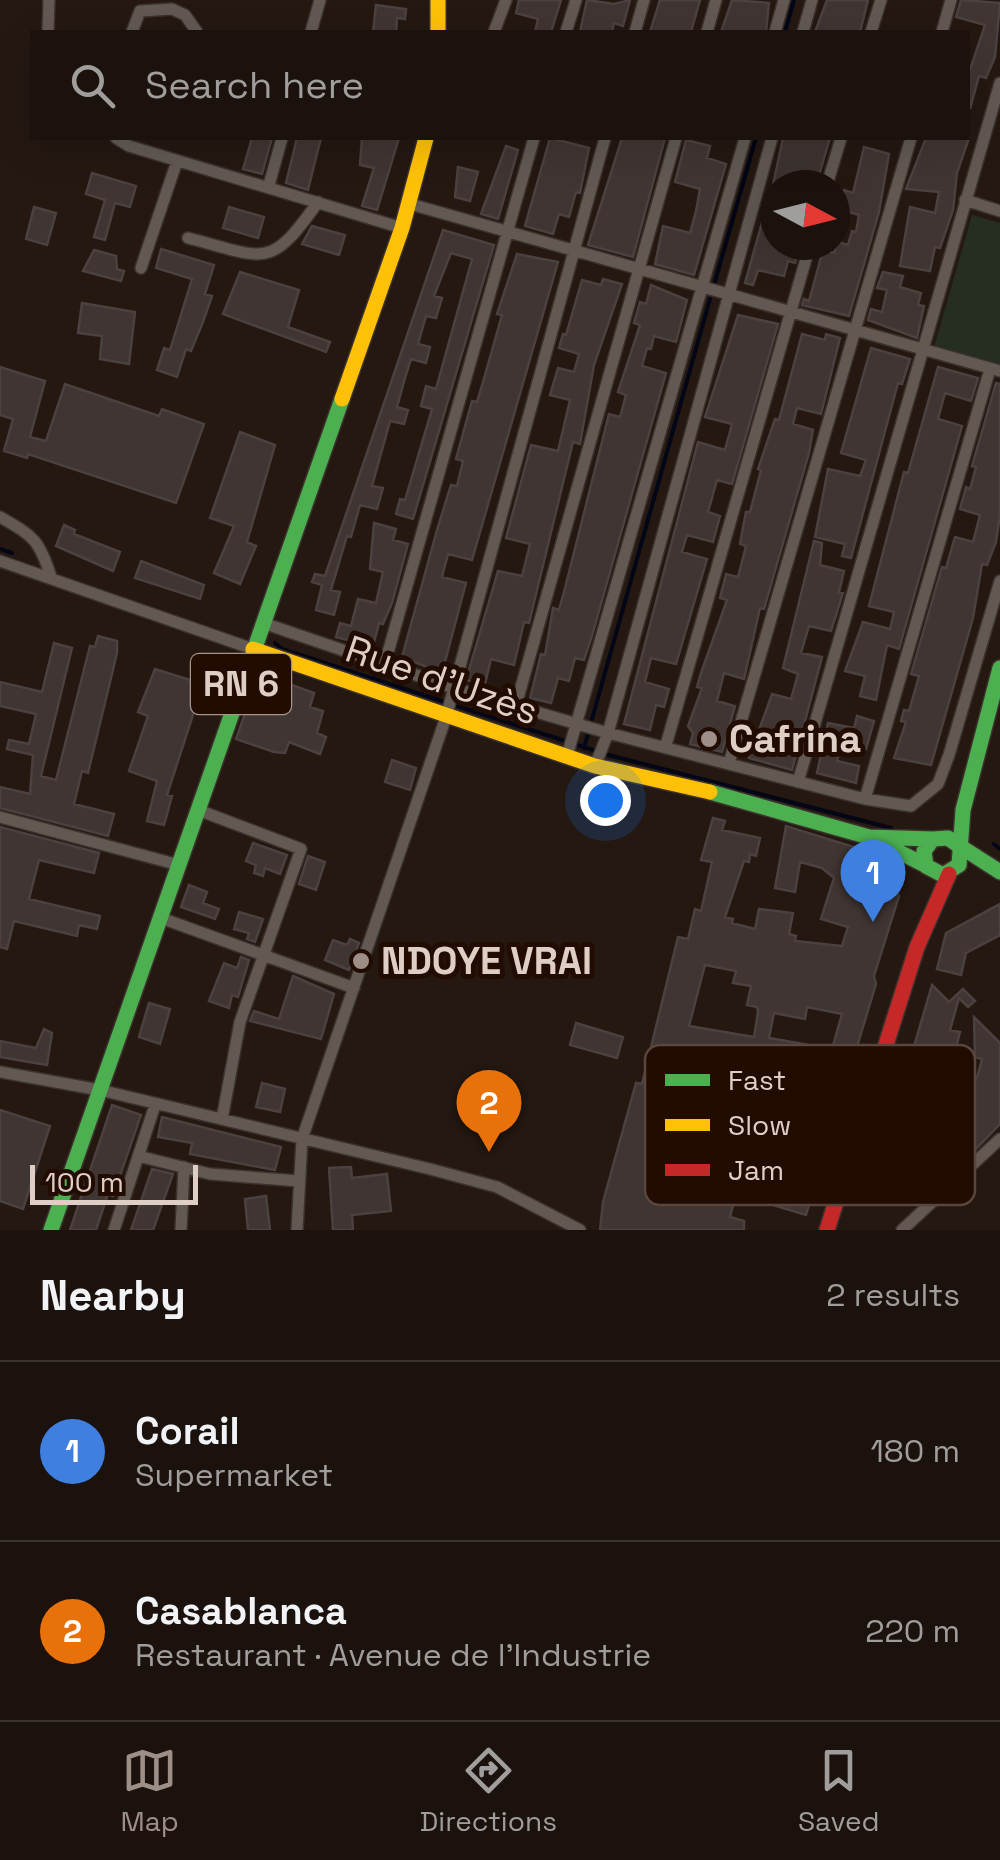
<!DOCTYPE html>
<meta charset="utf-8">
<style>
body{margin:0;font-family:"Space Grotesk",sans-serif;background:#28201b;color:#f1f3f6}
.compass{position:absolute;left:760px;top:170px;width:90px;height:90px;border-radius:50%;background:#1b120d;box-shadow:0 10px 40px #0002;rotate:97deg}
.scale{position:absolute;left:30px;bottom:25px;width:168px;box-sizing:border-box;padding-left:10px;border:5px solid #decec6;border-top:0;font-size:28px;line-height:35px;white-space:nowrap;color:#decec6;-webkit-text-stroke:8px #220c02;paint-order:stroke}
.you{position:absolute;left:605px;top:800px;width:35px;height:35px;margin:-25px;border:8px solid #fff;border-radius:50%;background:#1a73e8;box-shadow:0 0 0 15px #1a73e833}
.badge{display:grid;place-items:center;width:65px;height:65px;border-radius:50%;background:#9d8e87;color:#fff;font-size:32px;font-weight:700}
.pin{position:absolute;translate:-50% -82px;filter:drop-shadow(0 2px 5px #0008)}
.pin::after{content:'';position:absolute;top:52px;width:35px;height:30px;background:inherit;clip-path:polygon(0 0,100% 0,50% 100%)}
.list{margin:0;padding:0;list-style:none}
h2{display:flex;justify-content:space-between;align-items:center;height:130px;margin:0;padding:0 40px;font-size:42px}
h2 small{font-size:32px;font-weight:400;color:#a09e9d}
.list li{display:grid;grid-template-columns:65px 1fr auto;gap:30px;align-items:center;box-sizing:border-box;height:180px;padding:0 40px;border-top:2px solid #39322e}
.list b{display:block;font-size:38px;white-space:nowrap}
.list p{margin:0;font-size:32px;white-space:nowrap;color:#a09e9d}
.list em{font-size:32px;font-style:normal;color:#a09e9d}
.icon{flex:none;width:55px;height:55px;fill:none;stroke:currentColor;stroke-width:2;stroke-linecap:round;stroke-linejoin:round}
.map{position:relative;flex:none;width:1000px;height:1230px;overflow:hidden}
.search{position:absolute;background:#1b120d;box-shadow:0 10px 40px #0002;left:30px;right:30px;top:30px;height:110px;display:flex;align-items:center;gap:25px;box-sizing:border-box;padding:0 35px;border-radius:0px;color:#a09e9d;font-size:38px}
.sheet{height:490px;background:#1b120d}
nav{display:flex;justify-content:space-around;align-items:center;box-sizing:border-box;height:140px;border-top:2px solid #39322e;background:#1b120d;font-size:28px;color:#a09e9d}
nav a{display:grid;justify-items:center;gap:5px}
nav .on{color:#9d8e87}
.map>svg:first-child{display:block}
.green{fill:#252e20}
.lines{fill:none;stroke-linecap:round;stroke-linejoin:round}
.stream{stroke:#030616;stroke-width:4}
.building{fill:#3f3533;stroke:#4b4140;stroke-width:2.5;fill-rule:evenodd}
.street-casing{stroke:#3b312d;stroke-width:14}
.fast-casing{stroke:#3b312d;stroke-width:18}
.slow-casing{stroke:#3b312d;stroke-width:18}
.jam-casing{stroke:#3b312d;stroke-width:18}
.street{stroke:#625953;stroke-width:11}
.fast{stroke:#4caf50;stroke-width:15}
.slow{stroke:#ffc107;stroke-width:15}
.jam{stroke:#c62828;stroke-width:15}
.poi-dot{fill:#9d8e87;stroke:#220c02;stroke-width:4}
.labels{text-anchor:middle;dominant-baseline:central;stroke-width:10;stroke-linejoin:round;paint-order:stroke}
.shield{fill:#220c02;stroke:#a6948b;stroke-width:2.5}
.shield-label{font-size:35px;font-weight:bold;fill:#decec6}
.street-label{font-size:38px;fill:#decec6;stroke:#220c02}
.poi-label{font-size:38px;font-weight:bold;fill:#decec6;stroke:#220c02;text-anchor:start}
.key{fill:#220c02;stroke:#5a463d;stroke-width:2.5}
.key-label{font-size:28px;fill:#decec6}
</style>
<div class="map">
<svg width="1000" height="1230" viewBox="0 0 1000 1230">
<rect width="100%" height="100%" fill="#241811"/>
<path class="green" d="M972 215 1000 223V366L934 347Z"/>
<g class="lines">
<path class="stream" d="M785 32 794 0
M714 285 756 138
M0 549 12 553
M275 643 282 649 596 751
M592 719 710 299
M584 748 588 734
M605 754 891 828
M994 844 1000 849"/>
</g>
<path class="building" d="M519 0H561L551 32H535L538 19 516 13Z
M587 0 614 4 630 0 623 26 614 23 612 32H580Z
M660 0H700L691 32H650Z
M732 0 769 3 766 32H721Z
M827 0H868L860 32H815Z
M961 0 1000 3 995 57 986 78 979 76 970 109 968 76 985 25 956 17Z
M376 5 406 9 405 19 397 18 396 32H373Z
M252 138H272L262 174 243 169Z
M297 138H321L308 190 286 183Z
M362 138H399L377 210 362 206 374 168 360 165Z
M550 138 589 148 580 193 576 192 569 217 559 214 553 234 525 226Z
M622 138H665L633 257 588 245Z
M783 138H830L816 185H773Z
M926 138H969L957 173 953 210 940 248 935 247 930 271 900 266 910 207 935 213 939 192 906 189Z
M686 140 710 146 707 158 726 164 694 275 655 264 663 226 690 233 696 211 700 189 675 182Z
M506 146 518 150 498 219 481 214Z
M864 147 889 154 879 212 849 316 802 305 804 299 809 301 823 250 835 253V241L848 245 852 231 856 232 859 215 839 209 844 190 853 193Z
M458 167 478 172 470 201 455 197Z
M92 173 136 186 130 207 115 203 105 240 94 237 105 200 86 194Z
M772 187 775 245H800L795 263 788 261 784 276 758 270 753 285 745 283Z
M34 207 56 213 47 245 26 239Z
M229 207 264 217 258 238 223 228Z
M312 226 345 235 339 255 302 244Z
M443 230 494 245 413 519 396 514 400 499 405 500 432 409 421 406 426 386 436 389 472 259 451 253 434 296 442 298 436 318 426 316 418 344 430 347 426 363 411 359 405 378 397 407 408 410 404 424 390 421 384 443 372 486 383 488 377 509 360 505 351 537 347 536 331 590 340 592 334 615 316 610 322 585 312 582 315 574 325 576Z
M161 249 214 265 205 294 212 296 203 322 191 351 186 349 177 377 157 370 164 348 170 350 192 279 156 268Z
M94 250 116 256 117 269 124 271 121 281 83 271Z
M517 254 558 262 472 560 448 554 442 577 466 583 442 673 402 657 437 530 451 485 457 486 463 461 456 459 472 401 477 402 483 382 502 315 497 314Z
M240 272 299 290 288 327 330 342 326 352 223 314Z
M883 272 903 276 900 287 921 293 918 305 924 306 917 338 868 320 871 309 882 312 887 290 877 288Z
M603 279 622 284 594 365 580 444 573 442 529 623 524 622 514 665 491 659 485 684 466 680 498 571 522 576 530 544 506 538 531 445 558 451 570 400 550 395 558 368 574 372 579 354 559 348 563 334 566 335 582 280 601 285Z
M651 285 687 300 676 342 654 336 651 349 647 348 642 366 666 373 592 636 584 660 575 658 569 681 558 678 551 703 530 698 541 654 545 655 553 608 559 610 565 588 609 414 620 417 626 395 618 392 640 325 634 323 640 302 646 304Z
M82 303 135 312 129 364 100 359 102 336 78 333Z
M738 315 778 324 732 484 717 480 708 512 720 516 713 542 687 535 682 552 707 559 676 664 651 658 645 682 669 689 664 707 656 705 650 730 624 724 698 442 725 450 732 424 705 417Z
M802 334 825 340 826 334 840 338 821 414 797 408 793 424 813 430 809 453 764 609 760 608 744 679 724 673 717 701 735 706 722 752 690 744 693 733 688 726 702 688 697 687 701 673 727 600 720 598 726 574 738 577 746 546 740 544 744 522 746 512H750L761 470 758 469 775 419 779 420Z
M871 348 910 359 902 384 898 383 851 558 842 556 845 544 815 537 828 469 860 476 866 460 841 453Z
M0 367 45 381 30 437 46 441 65 384 159 416 162 409 204 424 176 503 28 454 27 458 4 451 13 419 0 415Z
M938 367 978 378 971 401 945 393 938 419 962 426 899 649 887 645 876 700 860 696 865 676 845 671 863 622 890 629 894 612 869 606 904 472 908 473Z
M996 383 1000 384V515L996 542 987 565 982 564 973 618 931 765 894 758 906 722 901 721 904 710 909 711 919 676 911 674 942 567 946 568 955 537 973 542 980 515 960 509 966 487 970 489 976 467 972 466Z
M240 432 275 445 247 542 256 546 240 584 214 573 234 526 210 518Z
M374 523 396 529 393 540 408 544 392 603 383 624 379 623 373 646 336 637 340 623 351 626 358 599 376 603 383 572 370 569Z
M64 525 75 530 74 534 120 552 113 571 56 546Z
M814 541 822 543 820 565 844 571 839 592 843 593 831 631 809 626 801 653 822 657 792 770 749 758 772 694 791 699 798 674 783 668Z
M141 561 204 585 200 599 135 578Z
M98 636 117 641V653L88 773 82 771 74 804 114 814 108 836 0 808V787L30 794 33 755 7 749 9 740 29 744 36 714 0 706V682L42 692 54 643 72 648 41 776 56 780 90 646 95 647Z
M155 669 203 684 167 795 172 796 164 825 147 821 157 781 129 771 148 716 138 712Z
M270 677 314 693 310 707 323 711 317 733 326 737 320 754 289 742 285 753 274 752 236 739 248 705 254 707Z
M857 716 874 721 866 749 841 741 837 761 859 766 856 783 817 773 828 723 854 728Z
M392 760 416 768 410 790 385 782Z
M713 818 725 821 722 830 760 838 756 856 750 854 749 862 744 861 725 917 733 919 732 923 755 929 759 909 793 913 789 934 796 936 795 941 842 946 848 927 821 919 834 878 822 868 800 862 795 892 775 888 786 826 880 855 899 896 874 976 876 984 806 1215 736 1194 730 1217 744 1221V1230H600L603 1202 636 1083 642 1084 678 937 688 939 695 909 701 911 712 862 701 860ZM705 965 736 971 733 983 751 986 747 1005 757 1007 758 1012 754 1037 689 1026ZM807 1007 842 1014 832 1049 769 1038 774 1013 805 1019ZM689 1081 708 1084 691 1132 674 1126Z
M0 827 99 853 94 873 39 860 29 899 100 916 97 929 79 925 77 936 14 921 7 949 0 947Z
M253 843 287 855 280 874 265 868 263 876 254 873 256 865 246 861Z
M308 856 325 862 316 890 299 884Z
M189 885 207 892 203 903 219 909 215 919 181 907Z
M1000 904V935L966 953 961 975 937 969 946 933Z
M239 912 263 919 255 942 247 939 249 933 234 929Z
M350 939 359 943 349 970 325 960 333 940 347 945Z
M241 957 249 960 238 997 232 995 229 1008 209 1001 224 963 237 968Z
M293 976 334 994 321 1039 250 1021 254 1011 279 1019Z
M932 985 949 1002 963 989 975 1001 968 1007 959 998 950 1030 960 1032 950 1071 977 1078 982 1059 975 1057 974 1017 1000 1043V1124L974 1151 966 1143 939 1168 883 1152Z
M149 1003 170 1009 160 1044 139 1037Z
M576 1023 623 1037 617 1058 570 1045Z
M44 1029 52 1033 47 1065 0 1057V1041L36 1048Z
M262 1083 285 1089 280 1112 256 1107Z
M112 1105 141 1115 113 1196 108 1194 96 1230H70Z
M0 1110 50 1126 23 1209 0 1201Z
M162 1117 281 1147 275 1170 190 1154 192 1143 158 1137Z
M351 1167 352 1178 387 1174 391 1211 352 1215 353 1230H333L329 1168Z
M152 1169 173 1174 153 1230H131Z
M266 1196 270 1230H248L245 1199Z"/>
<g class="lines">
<defs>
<path id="street" d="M48 32 49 0
M132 32 140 11 172 9 185 15 197 32
M311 32 320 0
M494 32 506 0
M566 32 576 0
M635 32 644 0
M707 32 716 0
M775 32 784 0
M803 32 812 0
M871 32 881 0
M942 32 951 0
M116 138 129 146 402 228
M269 185 282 138
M827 185 841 138
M965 200 1000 211
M410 204 1000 371
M188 238C266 258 269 271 318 202
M141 268 177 161
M0 517C33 536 39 539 51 577
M0 561 253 649
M263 623 454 688 608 733 865 799 911 806 938 784 949 755 1000 581
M385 663 534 138
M516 705 676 138
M666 745 810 245
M567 756 745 138
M729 763 911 138
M595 766 608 733 772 138
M798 782 1000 83
M865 799 990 369
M198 810 301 849 240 1022 222 1119
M0 817 179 865
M161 918 354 988
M0 1072 100 1090 430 1169 497 1187 580 1230
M138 1156 210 1174 299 1181
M114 1230 155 1105
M181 1230 184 1167
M297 1230 302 1139 446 717 605 138
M902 1230 1000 1139"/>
<path id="fast" d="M710 792 869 837 933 839
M877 841 925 865
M958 845 1000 872
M958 845 948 838 933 839 924 851 926 866 943 875 959 865 963 810 1000 668
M51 1230 342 399"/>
<path id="slow" d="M438 0V32
M342 399 402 228 426 138
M253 649 595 766 710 792"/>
<path id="jam" d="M827 1230 917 947 949 874"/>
</defs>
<use href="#street" class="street-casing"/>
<use href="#fast" class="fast-casing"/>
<use href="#slow" class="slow-casing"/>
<use href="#jam" class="jam-casing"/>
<use href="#street" class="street"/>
<use href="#fast" class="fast"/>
<use href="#slow" class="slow"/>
<use href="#jam" class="jam"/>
</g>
<g class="poi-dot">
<circle cx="709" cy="739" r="10"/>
<circle cx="361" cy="961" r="10"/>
</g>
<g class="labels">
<rect class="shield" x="191" y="654" width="100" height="60" rx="8"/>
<g class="shield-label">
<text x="241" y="684">RN 6</text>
</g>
<g class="street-label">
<text transform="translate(442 680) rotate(19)">Rue d'Uzès</text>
</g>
<g class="poi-label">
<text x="729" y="739">Cafrina</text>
<text x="381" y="961">NDOYE VRAI</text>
</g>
</g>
<rect x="645" y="1045" width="330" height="160" rx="15" class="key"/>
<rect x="665" y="1074" width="45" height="12" fill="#4caf50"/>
<rect x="665" y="1119" width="45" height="12" fill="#ffc107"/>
<rect x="665" y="1164" width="45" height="12" fill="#c62828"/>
<g class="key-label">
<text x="728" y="1090">Fast</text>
<text x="728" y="1135">Slow</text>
<text x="728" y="1180">Jam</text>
</g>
</svg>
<svg class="compass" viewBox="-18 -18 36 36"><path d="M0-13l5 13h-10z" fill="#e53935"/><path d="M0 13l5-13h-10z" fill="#a09e9d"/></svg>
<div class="scale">100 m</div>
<div class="you"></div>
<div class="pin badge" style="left:873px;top:922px;background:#3f7fe0">1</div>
<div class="pin badge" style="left:489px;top:1152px;background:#e8710a">2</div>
<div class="search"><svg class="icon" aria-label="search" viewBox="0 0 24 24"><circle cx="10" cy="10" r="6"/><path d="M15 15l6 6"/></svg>Search here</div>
</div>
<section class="sheet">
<h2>Nearby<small>2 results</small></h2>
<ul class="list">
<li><span class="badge" style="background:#3f7fe0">1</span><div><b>Corail</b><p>Supermarket</p></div><em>180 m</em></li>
<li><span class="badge" style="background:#e8710a">2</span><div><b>Casablanca</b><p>Restaurant · Avenue de l'Industrie</p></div><em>220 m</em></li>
</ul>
</section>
<nav>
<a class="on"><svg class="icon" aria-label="map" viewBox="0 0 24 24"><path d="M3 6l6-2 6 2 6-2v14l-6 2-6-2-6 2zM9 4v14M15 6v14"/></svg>Map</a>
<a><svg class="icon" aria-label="directions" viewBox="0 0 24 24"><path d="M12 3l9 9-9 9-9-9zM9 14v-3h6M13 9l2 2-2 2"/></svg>Directions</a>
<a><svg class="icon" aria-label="saved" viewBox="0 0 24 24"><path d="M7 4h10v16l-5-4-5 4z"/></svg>Saved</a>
</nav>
